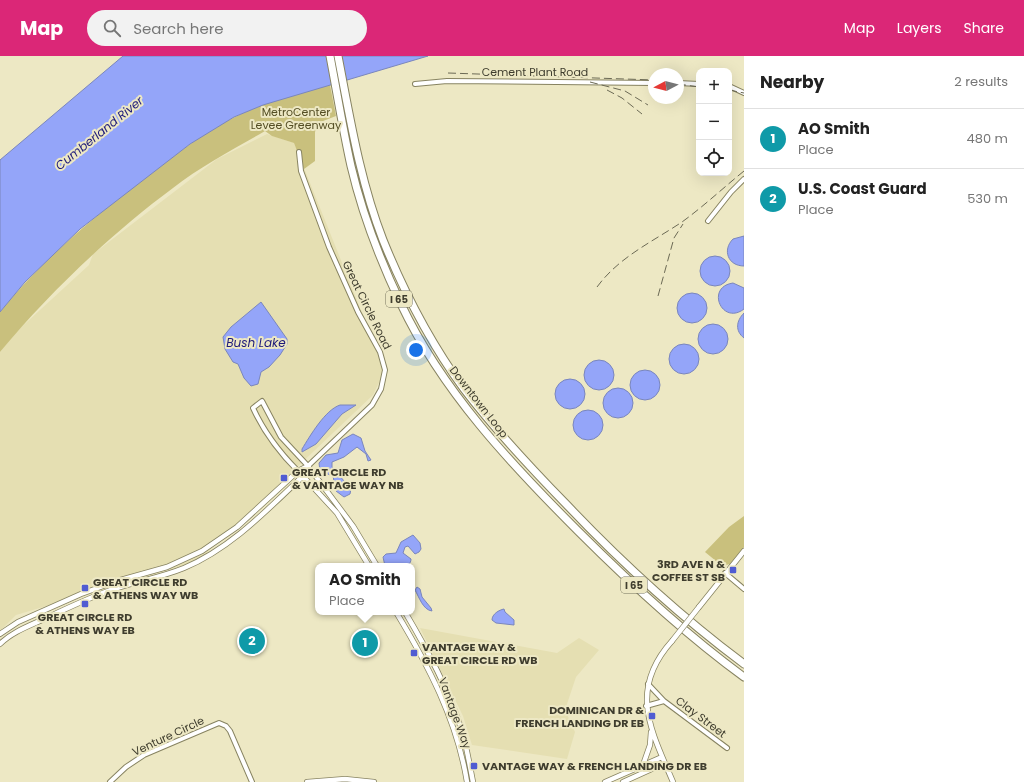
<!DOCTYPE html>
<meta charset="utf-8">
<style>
body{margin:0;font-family:Poppins,sans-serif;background:#f2f2f2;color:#222}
.controls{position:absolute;right:12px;top:12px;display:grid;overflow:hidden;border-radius:8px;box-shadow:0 4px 16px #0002}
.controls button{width:36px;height:36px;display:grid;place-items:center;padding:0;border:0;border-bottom:1px solid #e0e0e0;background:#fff;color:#222;font:20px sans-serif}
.compass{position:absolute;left:648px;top:12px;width:36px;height:36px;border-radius:50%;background:#fff;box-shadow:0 4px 16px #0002;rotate:263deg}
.you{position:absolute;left:416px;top:294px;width:14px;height:14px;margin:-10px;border:3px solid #fff;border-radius:50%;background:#1a73e8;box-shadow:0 0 0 6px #1a73e833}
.badge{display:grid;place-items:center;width:26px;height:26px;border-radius:50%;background:#db2777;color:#fff;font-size:13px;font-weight:700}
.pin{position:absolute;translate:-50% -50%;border:2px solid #fff;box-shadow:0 1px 4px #0006}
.popup{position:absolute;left:315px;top:507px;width:100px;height:52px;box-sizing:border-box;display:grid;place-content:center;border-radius:8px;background:#fff;filter:drop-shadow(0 1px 3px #0005);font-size:13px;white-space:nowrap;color:#767676}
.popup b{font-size:15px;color:#222}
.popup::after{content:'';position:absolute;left:50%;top:100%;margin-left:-8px;border:8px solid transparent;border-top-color:#fff}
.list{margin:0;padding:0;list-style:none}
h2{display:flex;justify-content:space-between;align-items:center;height:52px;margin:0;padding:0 16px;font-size:17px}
h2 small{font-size:13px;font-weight:400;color:#767676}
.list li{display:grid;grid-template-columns:26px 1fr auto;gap:12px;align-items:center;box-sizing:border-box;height:60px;padding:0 16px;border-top:1px solid #e0e0e0}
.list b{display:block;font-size:15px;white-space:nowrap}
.list p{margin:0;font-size:13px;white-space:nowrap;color:#767676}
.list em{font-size:13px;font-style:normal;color:#767676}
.icon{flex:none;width:22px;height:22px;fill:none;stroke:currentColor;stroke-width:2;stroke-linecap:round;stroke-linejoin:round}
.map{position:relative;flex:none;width:744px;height:726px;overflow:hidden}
header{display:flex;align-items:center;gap:24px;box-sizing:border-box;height:56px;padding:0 20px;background:#db2777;color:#fff}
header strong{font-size:19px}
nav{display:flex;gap:22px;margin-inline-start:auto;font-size:14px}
.search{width:280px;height:36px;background:#f2f2f2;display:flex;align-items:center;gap:10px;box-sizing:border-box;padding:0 14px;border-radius:22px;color:#767676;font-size:15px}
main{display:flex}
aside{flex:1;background:#fff}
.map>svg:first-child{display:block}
.built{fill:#e5dfb2}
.green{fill:#c9c07d}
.water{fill:#94a5f9;stroke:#7a86bc}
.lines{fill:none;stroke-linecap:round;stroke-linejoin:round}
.minor-casing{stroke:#878361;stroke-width:6}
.tertiary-casing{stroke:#878361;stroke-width:6}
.motorway-casing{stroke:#878361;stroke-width:9}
.minor{stroke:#fff;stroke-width:4}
.tertiary{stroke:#fff;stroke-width:4.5}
.motorway{stroke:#fff;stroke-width:7}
.rail{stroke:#6c6a55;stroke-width:1;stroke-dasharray:8 4;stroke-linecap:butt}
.tertiary-bridge-casing{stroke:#878361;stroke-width:6;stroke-linecap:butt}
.tertiary-bridge{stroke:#fff;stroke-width:4.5}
.poi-dot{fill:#505cd2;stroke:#ede8c4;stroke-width:1.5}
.labels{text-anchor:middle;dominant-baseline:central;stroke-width:4;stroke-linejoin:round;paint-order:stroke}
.shield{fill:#ede8c4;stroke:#73705b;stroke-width:1}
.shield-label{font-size:10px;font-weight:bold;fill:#3f3d2e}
.street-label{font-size:11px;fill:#3f3d2e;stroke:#ede8c4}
.park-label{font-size:11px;fill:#544e24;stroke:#ede8c4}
.poi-label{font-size:11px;font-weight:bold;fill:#3f3d2e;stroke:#ede8c4;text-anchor:start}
.water-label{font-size:12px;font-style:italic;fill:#1e1a7a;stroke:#ede8c4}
</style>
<header>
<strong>Map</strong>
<div class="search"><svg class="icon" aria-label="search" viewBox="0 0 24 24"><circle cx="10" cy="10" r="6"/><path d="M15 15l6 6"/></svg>Search here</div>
<nav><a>Map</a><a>Layers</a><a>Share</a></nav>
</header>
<main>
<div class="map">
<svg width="744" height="726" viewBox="0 0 744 726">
<rect width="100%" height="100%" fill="#ede8c4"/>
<path class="built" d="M267 78 294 87 385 314 373 339 198 505 16 559 0 575V296L16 276 89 209 93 198 217 103Z
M420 572 557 597 579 582 599 594 576 621 565 654 575 676 567 703 472 689 463 660Z"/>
<path class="green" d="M330 29 336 60 318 67 315 76V105L304 113 294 87 272 80 265 75C234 93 201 110 173 132 112 177 48 238 0 296V256C45 200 100 156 157 113 182 94 207 74 235 61 265 46 298 37 330 29Z
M744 460V491L730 508 722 510 705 496 729 471Z"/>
<path class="water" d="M123 0H428L263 49 234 61 190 88 80 173 25 226 0 256V104Z
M744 180V210C728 210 722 194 733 183Z
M700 215a15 15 0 1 1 30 0a15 15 0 1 1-30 0Z
M733 227 744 232V253C722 270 705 231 733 227Z
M677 252a15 15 0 1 1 30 0a15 15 0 1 1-30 0Z
M261 246 287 283V288L280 299 269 311 261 316 258 328 251 330 244 322 238 308 233 306 225 293 223 281 231 271Z
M744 257V282C735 275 736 265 744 257Z
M698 283a15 15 0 1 1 30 0a15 15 0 1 1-30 0Z
M669 303a15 15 0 1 1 30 0a15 15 0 1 1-30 0Z
M584 319a15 15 0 1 1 30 0a15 15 0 1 1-30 0Z
M630 329a15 15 0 1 1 30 0a15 15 0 1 1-30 0Z
M555 338a15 15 0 1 1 30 0a15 15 0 1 1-30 0Z
M603 347a15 15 0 1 1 30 0a15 15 0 1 1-30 0Z
M340 349H356L342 358 316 388 302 396V393C310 380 325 354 340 349Z
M573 369a15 15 0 1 1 30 0a15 15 0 1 1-30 0Z
M353 378 361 382 365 395 371 404 368 405 366 398 357 391 344 401 332 406V411L351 433 350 438 344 441 336 435 333 420 320 415 319 407 326 399 338 397 342 384Z
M413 479 420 487 421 493 419 496 415 498 408 490 405 491 403 497 411 503C411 514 393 510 385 510L383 501 386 498 396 497 401 486Z
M417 531 420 533 422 541 431 552 432 555C423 554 419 541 415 534Z
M504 553 505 556 514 564V569L496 567 492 564C492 558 499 554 504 553Z"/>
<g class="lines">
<defs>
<path id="minor" d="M678 27 699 28
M415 28 447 25 654 27
M729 30 744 37
M708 165 731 136 744 123
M298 415C279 396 264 376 253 352L262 345 281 381 308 410 372 349 381 333 385 314 380 296 358 256 329 191 301 115 299 96
M725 517 744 533
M648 628 664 645 727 692
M646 650 664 645
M110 726 126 711 144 699 219 667 226 670 230 675 252 726"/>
<path id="tertiary" d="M308 410 353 470 377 510
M301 418 337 457 369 510
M699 551 744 495
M396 556C428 609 457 664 467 726
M405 556C428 595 449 634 463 678 467 694 470 710 473 726
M0 578 18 566 81 538 117 525 167 511 202 495 237 471 298 415 308 410
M672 585C628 634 651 674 673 726
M0 588C12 576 29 570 44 563 68 552 92 540 117 532 139 525 162 521 184 512 231 492 266 455 303 420L308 410
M643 709 650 689 651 676
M307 726 345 723 374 726
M605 726 662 701
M623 726 665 707"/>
<path id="motorway" d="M330 0C337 37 343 74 351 110 362 157 380 204 401 248 442 335 511 408 578 475 630 527 685 578 744 621
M338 0C350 62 360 125 383 184 404 236 431 288 464 333 495 374 531 412 567 449 622 507 680 560 744 608"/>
</defs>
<use href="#minor" class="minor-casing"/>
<use href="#tertiary" class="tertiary-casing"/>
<use href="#motorway" class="motorway-casing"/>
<use href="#minor" class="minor"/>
<use href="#tertiary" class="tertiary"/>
<use href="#motorway" class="motorway"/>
<path class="rail" d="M448 17 654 24
M590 26 625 35 648 49
M678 28 699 31
M607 34 622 42 642 58
M729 34 744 37
M597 231C619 201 652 186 682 166 704 150 723 132 744 115
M658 240 674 182 683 168"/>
<defs>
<path id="tertiary-bridge" d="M672 585 699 551"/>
</defs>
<use href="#tertiary-bridge" class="tertiary-bridge-casing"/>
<use href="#tertiary-bridge" class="tertiary-bridge"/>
</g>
<g class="poi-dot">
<rect x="280" y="418" width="8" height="8" rx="2"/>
<rect x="729" y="510" width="8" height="8" rx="2"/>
<rect x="81" y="528" width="8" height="8" rx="2"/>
<rect x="81" y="544" width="8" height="8" rx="2"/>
<rect x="410" y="593" width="8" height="8" rx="2"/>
<rect x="648" y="656" width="8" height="8" rx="2"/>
<rect x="470" y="706" width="8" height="8" rx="2"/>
</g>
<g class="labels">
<g class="shield">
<rect x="386" y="235" width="26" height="16" rx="3"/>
<rect x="621" y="521" width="26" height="16" rx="3"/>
</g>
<g class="shield-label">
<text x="399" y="243">I 65</text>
<text x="634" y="529">I 65</text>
</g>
<g class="street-label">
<text x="535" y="16">Cement Plant Road</text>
<text transform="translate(367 249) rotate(64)">Great Circle Road</text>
<text transform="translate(479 346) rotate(52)">Downtown Loop</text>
<text transform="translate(455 657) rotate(70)">Vantage Way</text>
<text transform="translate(701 661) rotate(37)">Clay Street</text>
<text transform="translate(168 680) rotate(-25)">Venture Circle</text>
</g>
<g class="park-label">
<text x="296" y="56">MetroCenter<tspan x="296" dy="13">Levee Greenway</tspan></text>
</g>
<g class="poi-label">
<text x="292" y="416">GREAT CIRCLE RD<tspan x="292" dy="13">&amp; VANTAGE WAY NB</tspan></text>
<text x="725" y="508" text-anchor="end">3RD AVE N &amp;<tspan x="725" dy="13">COFFEE ST SB</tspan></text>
<text x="93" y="526">GREAT CIRCLE RD<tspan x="93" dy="13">&amp; ATHENS WAY WB</tspan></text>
<text x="85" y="561" text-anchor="middle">GREAT CIRCLE RD<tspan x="85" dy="13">&amp; ATHENS WAY EB</tspan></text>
<text x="422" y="591">VANTAGE WAY &amp;<tspan x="422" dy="13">GREAT CIRCLE RD WB</tspan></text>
<text x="644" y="654" text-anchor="end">DOMINICAN DR &amp;<tspan x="644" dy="13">FRENCH LANDING DR EB</tspan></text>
<text x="482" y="710">VANTAGE WAY &amp; FRENCH LANDING DR EB</text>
</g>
<g class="water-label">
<text transform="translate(99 77) rotate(-39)">Cumberland River</text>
<text x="256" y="286">Bush Lake</text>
</g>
</g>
</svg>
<div class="controls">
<button>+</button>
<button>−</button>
<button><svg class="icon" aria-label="locate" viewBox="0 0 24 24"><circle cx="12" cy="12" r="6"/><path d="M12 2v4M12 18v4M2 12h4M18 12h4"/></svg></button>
</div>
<svg class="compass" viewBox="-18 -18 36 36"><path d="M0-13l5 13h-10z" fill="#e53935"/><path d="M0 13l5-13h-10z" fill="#767676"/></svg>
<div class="you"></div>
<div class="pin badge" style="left:365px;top:587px;background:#0f9aa8">1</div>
<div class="popup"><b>AO Smith</b>Place</div>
<div class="pin badge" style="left:252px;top:585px;background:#0f9aa8">2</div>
</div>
<aside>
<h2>Nearby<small>2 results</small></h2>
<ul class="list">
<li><span class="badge" style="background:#0f9aa8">1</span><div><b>AO Smith</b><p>Place</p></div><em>480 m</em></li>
<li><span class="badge" style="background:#0f9aa8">2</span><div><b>U.S. Coast Guard</b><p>Place</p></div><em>530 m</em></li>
</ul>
</aside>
</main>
